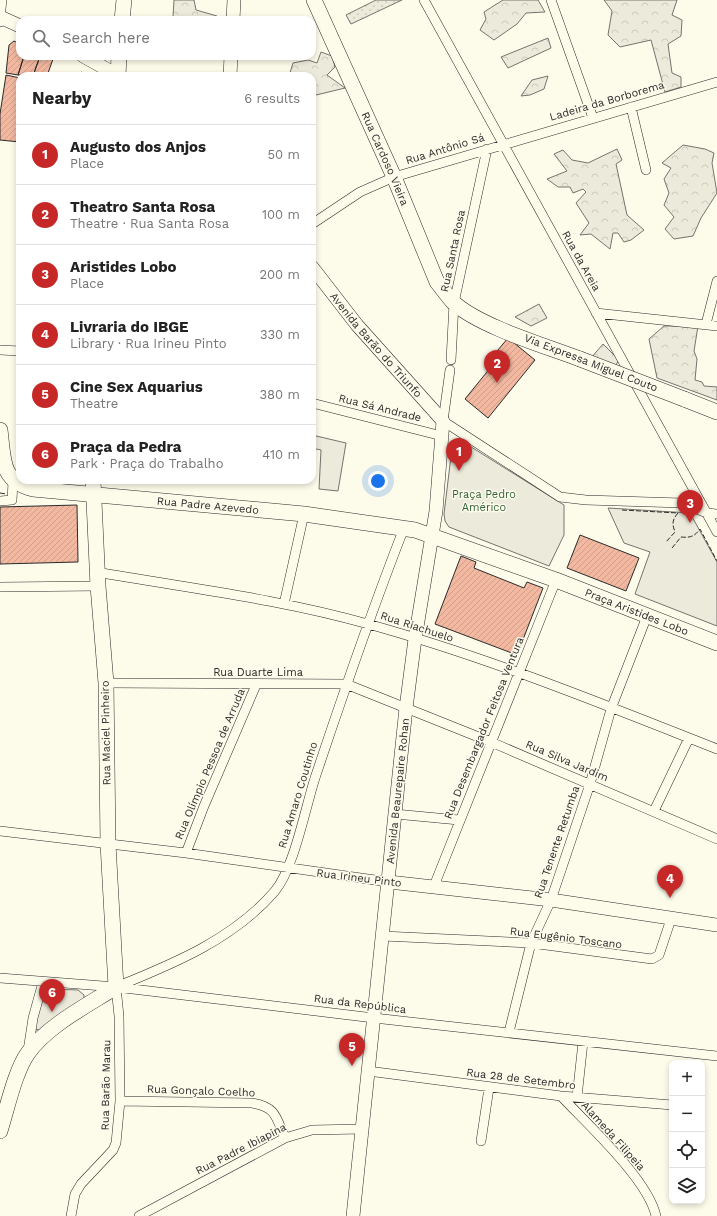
<!DOCTYPE html>
<meta charset="utf-8">
<style>
body{margin:0;font-family:"Work Sans",sans-serif;background:#f6f6f6;color:#222}
.controls{position:absolute;right:12px;bottom:12px;display:grid;overflow:hidden;border-radius:8px;box-shadow:0 2px 6px #0003}
.controls button{width:36px;height:36px;display:grid;place-items:center;padding:0;border:0;border-bottom:1px solid #e0e0e0;background:#fff;color:#222;font:20px sans-serif}
.you{position:absolute;left:378px;top:481px;width:14px;height:14px;margin:-10px;border:3px solid #fff;border-radius:50%;background:#1a73e8;box-shadow:0 0 0 6px #1a73e833}
.badge{display:grid;place-items:center;width:26px;height:26px;border-radius:50%;background:#c62828;color:#fff;font-size:13px;font-weight:700}
.pin{position:absolute;translate:-50% -33px;filter:drop-shadow(0 1px 2px #0008)}
.pin::after{content:'';position:absolute;top:21px;width:14px;height:12px;background:inherit;clip-path:polygon(0 0,100% 0,50% 100%)}
.list{margin:0;padding:0;list-style:none}
h2{display:flex;justify-content:space-between;align-items:center;height:52px;margin:0;padding:0 16px;font-size:17px}
h2 small{font-size:13px;font-weight:400;color:#767676}
.list li{display:grid;grid-template-columns:26px 1fr auto;gap:12px;align-items:center;box-sizing:border-box;height:60px;padding:0 16px;border-top:1px solid #e0e0e0}
.list b{display:block;font-size:15px;white-space:nowrap}
.list p{margin:0;font-size:13px;white-space:nowrap;color:#767676}
.list em{font-size:13px;font-style:normal;color:#767676}
.icon{flex:none;width:22px;height:22px;fill:none;stroke:currentColor;stroke-width:2;stroke-linecap:round;stroke-linejoin:round}
.map{position:relative;flex:none;width:717px;height:1216px;overflow:hidden}
.search{position:absolute;background:#fff;box-shadow:0 2px 6px #0003;left:16px;top:16px;width:300px;height:44px;display:flex;align-items:center;gap:10px;box-sizing:border-box;padding:0 14px;border-radius:12px;color:#767676;font-size:15px}
.panel{position:absolute;background:#fff;box-shadow:0 2px 6px #0003;left:16px;top:72px;width:300px;height:412px;border-radius:12px}
.map>svg:first-child{display:block}
.grass{fill:url(#grass-dots);stroke:#74746e}
.forest{fill:url(#forest-crowns);stroke:#74746e}
.park{fill:#ecebdb;stroke:#74746e}
.parking{fill:#eceadb;stroke:#74746e}
.building{fill:url(#building-hatch);stroke:#2b2b2b}
.lines{fill:none;stroke-linecap:round;stroke-linejoin:round}
.street-casing{stroke:#2b2b2b;stroke-width:10}
.secondary-casing{stroke:#2b2b2b;stroke-width:14}
.primary-casing{stroke:#2b2b2b;stroke-width:16}
.street{stroke:#fdfbea;stroke-width:9}
.secondary{stroke:#fdfbea;stroke-width:13}
.primary{stroke:#fdfbea;stroke-width:15}
.primary-bridge-casing{stroke:#2b2b2b;stroke-width:16;stroke-linecap:butt}
.primary-bridge{stroke:#fdfbea;stroke-width:15}
.fence{stroke:#2b2b2b;stroke-width:1;stroke-dasharray:5 2;stroke-linecap:butt}
.labels{text-anchor:middle;dominant-baseline:central;stroke-width:3;stroke-linejoin:round;paint-order:stroke}
.street-label{font-size:11px;fill:#2b2b2b;stroke:#fdfbea}
.park-label{font-size:11px;fill:#34623c;stroke:#fdfbea}
</style>
<div class="map">
<svg width="717" height="1216" viewBox="0 0 717 1216">
<defs>
<pattern id="grass-dots" width="8" height="8" patternUnits="userSpaceOnUse"><rect width="8" height="8" fill="#ecebdb"/><path d="M2 2h.1M6 6h.1" fill="none" stroke="#cbcabc" stroke-width="1.8" stroke-linecap="round"/></pattern>
<pattern id="forest-crowns" width="20" height="18" patternUnits="userSpaceOnUse"><rect width="20" height="18" fill="#ecebdb"/><path d="M2 6a3 3 0 1 1 6 0M12 15a3 3 0 1 1 6 0" fill="none" stroke="#cbcabc"/></pattern>
<pattern id="building-hatch" width="6" height="6" patternUnits="userSpaceOnUse"><rect width="6" height="6" fill="#f2b8a0"/><path d="M-1 1l2-2M0 6l6-6M5 7l2-2" fill="none" stroke="#d09e8a"/></pattern>
</defs>
<rect width="100%" height="100%" fill="#fdfbea"/>
<path class="grass" d="M376 0H402L351 24 346 15Z"/>
<path class="forest" d="M174 0H194L196 10 217 16V20H192L173 17Z
M503 0H538L545 12 526 13 517 24 494 40 480 30 486 19 484 12Z
M604 0H677L672 15 682 20 681 36 668 44 672 73 681 77V87L665 92 651 40 620 47 608 35 612 11Z
M548 38 551 48 508 68 501 57Z
M321 52 332 56 335 67 327 75 345 88 312 96V76H289L293 63 308 60 317 63Z
M548 76 544 89 530 95 521 96 532 80Z
M683 145 705 149 714 153 712 163 717 193 701 218 693 236 674 239 665 229 674 217 664 205 669 193 664 179 671 168 662 163Z
M617 149 622 160 616 164 627 215 644 230 631 240 624 242 618 233H613L610 249 591 234 580 235 589 223 576 203 586 192 583 189 573 193 570 187H558L547 179 567 171 554 154 563 150 572 160 588 163Z
M539 304 547 318 531 326 515 317Z
M664 326H698L694 351 697 359 695 380 702 382 704 386 717 387V400L657 378 649 339Z
M603 344 619 360 614 368 591 358Z"/>
<path class="park" d="M460 440 564 505V535L549 566 449 527 445 521 444 514 452 448Z
M608 508 690 513 717 562V626L635 594 650 552 624 543Z
M50 989 78 990 84 995V999L42 1029 36 1030 35 1026 44 990Z"/>
<path class="parking" d="M312 435 346 443 338 491 319 489 321 450 312 448Z"/>
<path class="building" d="M14 41 20 44V56H24L18 75 6 73 9 45Z
M24 56H40L33 76 18 75Z
M40 56H46L53 59 47 76H33Z
M81 72 89 76H80Z
M6 75 20 78V142L0 140V114Z
M508 338 535 360 488 418 465 399 491 367 487 363Z
M77 505 78 562 0 564V507Z
M580 535 639 558 626 591 567 568Z
M461 556 476 562 474 568 524 588 527 582 543 588 517 655 435 624Z"/>
<g class="lines">
<defs>
<path id="street" d="M424 0 717 532
M551 0 593 118
M0 17 2 0
M631 107 646 170
M312 224 360 192 394 177 717 82
M596 313 717 326
M706 324 717 281
M0 350 20 351
M451 360 454 303 487 149
M450 370 443 421 560 497 586 500 682 503 707 513 717 514
M312 403 442 436
M0 501 12 500 13 482
M97 572C187 588 280 599 368 624 487 657 603 704 717 749
M0 587 98 586
M284 604 304 514
M106 683 346 684 491 742 717 839
M654 811 689 738
M395 814 459 820
M0 831 186 853 389 882
M186 853 204 806 256 685
M434 886 556 580
M383 936 531 943 652 959 659 955 671 919
M0 978 116 987 374 1018 717 1056
M509 1032 531 943 551 900 590 784 611 709 647 616
M28 1051 33 1018 43 982
M368 1071 561 1096 672 1105
M561 1096C587 1124 648 1179 656 1216
M577 1097 583 1042
M120 1101 252 1103C277 1107 276 1118 285 1138
M481 1141 489 1088
M71 1216 75 1194 81 1184 113 1150 116 1143 120 1101 119 1016 116 987C173 964 234 939 275 891 294 868 305 809 315 778 343 694 372 610 404 528
M139 1216 285 1138 312 1130 362 1129"/>
<g id="secondary">
<path d="M0 20V17L20 26"/>
<path d="M233 20 234 0"/>
<path d="M83 56 119 76"/>
<path d="M230 76 231 56"/>
<path id="s1" d="M312 267 357 325 443 421 436 511 415 639 406 708 353 1216"/>
<path d="M389 882 551 900 717 925"/>
</g>
<g id="primary">
<path id="s2" d="M314 0 394 177 437 282C443 289 448 297 454 303 481 327 546 346 580 359"/>
<path d="M122 20 124 0"/>
<path d="M118 76 119 56"/>
<path d="M684 399 717 412"/>
<path id="s3" d="M0 430C4 459 0 481 33 489L304 514 415 530 556 580 717 643"/>
<path d="M0 1131C7 1109 15 1071 28 1053 48 1025 88 1005 116 987L108 844 106 683 98 586 93 480"/>
</g>
</defs>
<use href="#street" class="street-casing"/>
<use href="#secondary" class="secondary-casing"/>
<use href="#primary" class="primary-casing"/>
<use href="#street" class="street"/>
<use href="#secondary" class="secondary"/>
<use href="#primary" class="primary"/>
<defs>
<path id="primary-bridge" d="M580 359 684 399"/>
</defs>
<use href="#primary-bridge" class="primary-bridge-casing"/>
<use href="#primary-bridge" class="primary-bridge"/>
<path class="fence" d="M0 493 6 494
M622 510 678 513C672 520 672 524 675 532L666 542
M672 548 681 537C691 538 695 536 700 529L717 561"/>
</g>
<g class="labels">
<g class="street-label">
<text transform="translate(607 101) rotate(-16)">Ladeira da Borborema</text>
<text transform="translate(445 149) rotate(-17)">Rua Antônio Sá</text>
<text stroke="none"><textPath href="#s2" startOffset="174">Rua Cardoso Vieira</textPath></text>
<text transform="translate(453 251) rotate(-78)">Rua Santa Rosa</text>
<text transform="translate(581 261) rotate(61)">Rua da Areia</text>
<text stroke="none"><textPath href="#s1" startOffset="101">Avenida Barão do Triunfo</textPath></text>
<text transform="translate(591 363) rotate(21)">Via Expressa Miguel Couto</text>
<text transform="translate(380 408) rotate(14)">Rua Sá Andrade</text>
<text stroke="none"><textPath href="#s3" startOffset="250">Rua Padre Azevedo</textPath></text>
<text stroke="none"><textPath href="#s3" startOffset="695">Praça Aristides Lobo</textPath></text>
<text transform="translate(417 627) rotate(18)">Rua Riachuelo</text>
<text x="258" y="672">Rua Duarte Lima</text>
<text transform="translate(484 728) rotate(-68)">Rua Desembargador Feitosa Ventura</text>
<text transform="translate(106 733) rotate(-91)">Rua Maciel Pinheiro</text>
<text transform="translate(567 761) rotate(23)">Rua Silva Jardim</text>
<text transform="translate(210 764) rotate(-67)">Rua Olímpio Pessoa de Arruda</text>
<text transform="translate(398 791) rotate(-84)">Avenida Beaurepaire Rohan</text>
<text transform="translate(298 795) rotate(-73)">Rua Amaro Coutinho</text>
<text transform="translate(557 842) rotate(-71)">Rua Tenente Retumba</text>
<text transform="translate(359 878) rotate(7)">Rua Irineu Pinto</text>
<text transform="translate(566 938) rotate(7)">Rua Eugênio Toscano</text>
<text transform="translate(360 1004) rotate(7)">Rua da República</text>
<text transform="translate(521 1079) rotate(7)">Rua 28 de Setembro</text>
<text transform="translate(106 1085) rotate(-89)">Rua Barão Marau</text>
<text transform="translate(201 1091) rotate(2)">Rua Gonçalo Coelho</text>
<text transform="translate(613 1136) rotate(48)">Alameda Filipeia</text>
<text transform="translate(241 1149) rotate(-27)">Rua Padre Ibiapina</text>
</g>
<g class="park-label">
<text x="484" y="494">Praça Pedro<tspan x="484" dy="13">Américo</tspan></text>
</g>
</g>
</svg>
<div class="controls">
<button>+</button>
<button>−</button>
<button><svg class="icon" aria-label="locate" viewBox="0 0 24 24"><circle cx="12" cy="12" r="6"/><path d="M12 2v4M12 18v4M2 12h4M18 12h4"/></svg></button>
<button><svg class="icon" aria-label="layers" viewBox="0 0 24 24"><path d="M12 4l9 5-9 5-9-5zM3 14l9 5 9-5"/></svg></button>
</div>
<div class="you"></div>
<div class="pin badge" style="left:459px;top:471px">1</div>
<div class="pin badge" style="left:497px;top:383px">2</div>
<div class="pin badge" style="left:690px;top:523px">3</div>
<div class="pin badge" style="left:670px;top:898px">4</div>
<div class="pin badge" style="left:352px;top:1066px">5</div>
<div class="pin badge" style="left:52px;top:1012px">6</div>
<div class="search"><svg class="icon" aria-label="search" viewBox="0 0 24 24"><circle cx="10" cy="10" r="6"/><path d="M15 15l6 6"/></svg>Search here</div>
<section class="panel">
<h2>Nearby<small>6 results</small></h2>
<ul class="list">
<li><span class="badge">1</span><div><b>Augusto dos Anjos</b><p>Place</p></div><em>50 m</em></li>
<li><span class="badge">2</span><div><b>Theatro Santa Rosa</b><p>Theatre · Rua Santa Rosa</p></div><em>100 m</em></li>
<li><span class="badge">3</span><div><b>Aristides Lobo</b><p>Place</p></div><em>200 m</em></li>
<li><span class="badge">4</span><div><b>Livraria do IBGE</b><p>Library · Rua Irineu Pinto</p></div><em>330 m</em></li>
<li><span class="badge">5</span><div><b>Cine Sex Aquarius</b><p>Theatre</p></div><em>380 m</em></li>
<li><span class="badge">6</span><div><b>Praça da Pedra</b><p>Park · Praça do Trabalho</p></div><em>410 m</em></li>
</ul>
</section>
</div>
